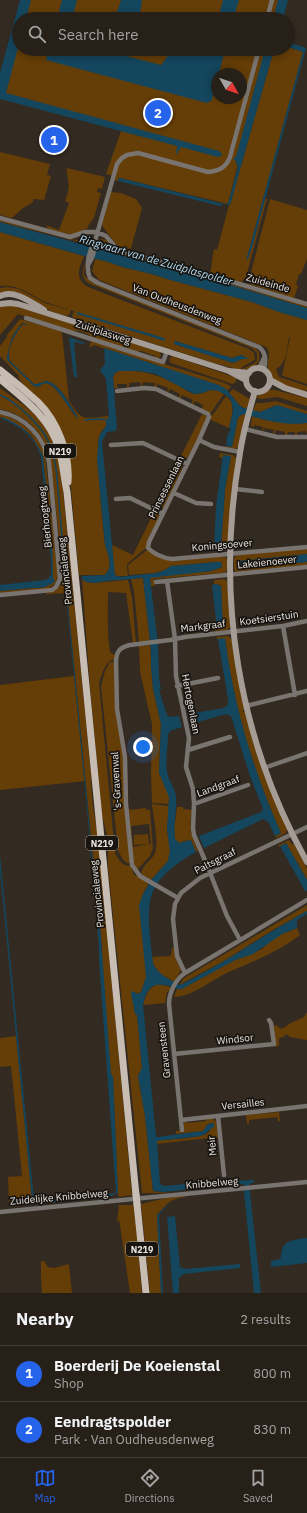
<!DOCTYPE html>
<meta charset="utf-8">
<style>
body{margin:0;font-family:"IBM Plex Sans",sans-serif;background:#322d26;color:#f1f3f6}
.compass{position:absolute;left:211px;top:68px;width:36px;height:36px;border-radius:50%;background:#262019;box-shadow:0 2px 6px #0003;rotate:130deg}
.you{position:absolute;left:143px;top:747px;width:14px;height:14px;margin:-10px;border:3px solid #fff;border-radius:50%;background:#1a73e8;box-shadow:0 0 0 6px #1a73e833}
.badge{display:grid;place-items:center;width:26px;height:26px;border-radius:50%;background:#2563eb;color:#fff;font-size:13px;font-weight:700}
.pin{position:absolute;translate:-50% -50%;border:2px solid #fff;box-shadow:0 1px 4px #0006}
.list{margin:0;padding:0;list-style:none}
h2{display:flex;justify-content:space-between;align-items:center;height:52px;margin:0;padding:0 16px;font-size:17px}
h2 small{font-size:13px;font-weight:400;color:#a4a3a2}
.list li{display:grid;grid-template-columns:26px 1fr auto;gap:12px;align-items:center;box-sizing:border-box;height:56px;padding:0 16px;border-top:1px solid #423e38}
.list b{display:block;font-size:15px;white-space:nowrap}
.list p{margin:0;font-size:13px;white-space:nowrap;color:#a4a3a2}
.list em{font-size:13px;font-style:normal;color:#a4a3a2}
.icon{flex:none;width:22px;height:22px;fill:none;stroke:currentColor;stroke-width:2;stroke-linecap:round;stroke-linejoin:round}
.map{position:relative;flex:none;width:307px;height:1293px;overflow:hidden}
.search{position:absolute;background:#262019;box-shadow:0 2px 6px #0003;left:12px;right:12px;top:12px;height:44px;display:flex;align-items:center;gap:10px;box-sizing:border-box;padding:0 14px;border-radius:22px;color:#a4a3a2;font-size:15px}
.sheet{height:164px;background:#262019}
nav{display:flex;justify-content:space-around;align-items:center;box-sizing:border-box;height:56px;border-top:1px solid #423e38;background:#262019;font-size:11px;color:#a4a3a2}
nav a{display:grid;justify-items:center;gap:2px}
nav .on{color:#2563eb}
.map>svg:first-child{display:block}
.green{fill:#643d07;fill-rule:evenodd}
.water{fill:#14465d}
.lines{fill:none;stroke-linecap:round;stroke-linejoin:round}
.stream{stroke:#14465d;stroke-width:1.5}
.street{stroke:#79746f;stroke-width:4.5}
.secondary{stroke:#a59d95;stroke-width:6}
.primary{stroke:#c7bdb2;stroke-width:7}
.primary-bridge{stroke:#c7bdb2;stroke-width:7}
.labels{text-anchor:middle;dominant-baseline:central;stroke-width:3.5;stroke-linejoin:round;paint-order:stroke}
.shield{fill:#181410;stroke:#aca6a1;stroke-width:1}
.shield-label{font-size:9px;font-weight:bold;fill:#ebe5df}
.street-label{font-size:10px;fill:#ebe5df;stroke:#181410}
.water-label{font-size:11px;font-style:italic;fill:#b2ddf5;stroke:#181410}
</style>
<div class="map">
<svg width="307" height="1293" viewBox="0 0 307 1293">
<rect width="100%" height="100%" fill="#332a21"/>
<path class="green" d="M27 0H280L274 19H22Z
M19 29V49H266L228 204 120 178 118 179V181L114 180 115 176 106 174 122 128 1 95ZM217 74H241V98H217Z
M288 47 303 52 248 254 247 260 253 244 265 198 267 199 246 277 241 282 221 277 222 274 217 272 216 275 210 274C212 265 212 257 214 249L217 250 229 205H230L274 49H288Z
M0 152 50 164 47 175 51 176 44 200 34 199 32 203 23 208 12 218 0 215Z
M67 168 105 177 102 189 98 188 97 192 101 193 94 218 88 226V228L72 235 48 229 46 225 59 230 69 203 65 201C67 195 70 188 68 181 68 175 66 173 67 168Z
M111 192 121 193 136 199 142 208 130 252 119 248 103 227 102 224Z
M270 199 307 210V259L301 274H299L296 284 298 286 294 298 249 284V280Z
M0 220 69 239 78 240 82 238 83 235 88 234V244L0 222Z
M0 232 84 256C79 269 74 278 88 287L249 349 254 353 255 359C251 364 243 364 240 370L214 363 74 318 72 316 74 311 71 310 69 315 67 316C62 315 56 313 51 311 37 305 15 289 0 293V288L7 287 19 289 45 303 69 310C63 307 54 305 48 303 30 296 21 284 0 286ZM175 341 232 358 241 355 249 359H242L233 363 174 344Z
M103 239 108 241V246L112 249 119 253 307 306V308L224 283 97 248 99 240Z
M95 259C106 260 115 265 126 268 140 271 153 274 167 279L252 302 279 312 307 320V384L283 376 282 375 290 338 289 337C287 348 287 364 276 369L279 377 307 386V390L305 392C292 388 266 383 268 365 268 357 271 353 266 347L99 280 92 271Z
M85 263 84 275 91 282 253 346 259 352V361L255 366 244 370 243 369 244 368 253 364 257 361V353L252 348 88 283C81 277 82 271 85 263Z
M12 305 160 352 161 356 157 359 155 356 141 351 135 352 93 338C88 333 76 329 70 331L18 314 0 335V307Z
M20 319 60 331 62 333 69 400C82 423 85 418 109 416L106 422V426L101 432 98 441 100 496 105 545 108 551 110 568 105 575H79L70 477 66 447 26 388 18 377 19 376 0 356V346L7 337V335ZM22 323 28 325 23 324C16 332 5 350 10 361L34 384H37L46 381C61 384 70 405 78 417L74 415C68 406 56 383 44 383L38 387 34 386 7 360V357L12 337Z
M91 341 222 382 229 385 231 387 227 391 218 385 94 345 89 348Z
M172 356 237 378 235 383 232 384 171 363 169 360Z
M119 371C143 370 155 374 176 384 181 387 189 393 195 394 207 395 211 384 224 394L210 414 202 409 203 405 195 401 193 405 191 404 193 400 182 395 181 398H179L180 394 170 389 168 392H167L168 388 157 384 156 387H154L155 383H153L143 382 142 386H141L140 382 129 383V387H127V384H117L118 388H114L113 377 115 373Z
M0 388C19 402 44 416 53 439 57 448 58 459 61 469L91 773C91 793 93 810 97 828L132 1195 119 1197 118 1193 113 1078 111 1074 102 971V946L68 604 66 593 49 594 46 595 47 593C56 591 62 587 63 577L51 462C47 436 27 414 0 409Z
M233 389 250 399 247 409C237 406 236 399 229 393Z
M268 390H275L307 398V406L277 397 262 399 256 398 259 394Z
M226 396C237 403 231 418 229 428L211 420V416C217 411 221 402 226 396Z
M276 401 307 411V414L274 406 260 412 253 411 256 403H263Z
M0 414C22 420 38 434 45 455L58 577 55 584 49 588 0 594V591L45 587 53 579 52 545 43 456 31 435 21 427 0 417Z
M202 414 206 416 207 419 188 457 183 460 180 458Z
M246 414 238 447 235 449 225 447V446L232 447 238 418 241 415Z
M252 416C270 422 289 425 307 423V435L306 431 297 432V435H295V432H288L287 435H285V432L276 430 275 434 273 433 274 430 264 428 263 431H262L263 427 254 425V427L251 426Z
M220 453 233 455 237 459 231 500 228 545 223 550 214 551V548L221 547 225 489 231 457 224 455 223 458 219 457Z
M178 462 182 465V469L164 507 159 509 156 508Z
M154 512 158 514 159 517 147 541 146 548 127 564 128 576H116L114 573 112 545 133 555Z
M307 548V554L238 561 240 569 307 562V565L236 572 234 569V558L237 555Z
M147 550 163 559 172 561 224 556 227 559V569L225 573H222L154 579 155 586H151L150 577 211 571 222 567 221 562H217L171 566 165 570 156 573 129 575 128 565Z
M143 578 150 641 139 642 134 591 131 579Z
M82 579C84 580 85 582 87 582 95 584 118 580 128 580L132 597 136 643H133L126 593 108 592C108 612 107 632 110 652L115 655V659C105 661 102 674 99 683L115 853C119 860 122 866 131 866L134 875 138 876 149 883 143 894 146 977 141 992 138 994 135 992V1014L137 1015 142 1068 138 1076 145 1116 153 1191 169 1193H142L108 867V839L102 815 90 687Z
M224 579 227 581 230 627 227 630 215 631 214 624H216L217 629 223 628 221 586 220 585 214 584V580Z
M228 636 232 640 245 710H243V712H245L260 763 287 829 286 833 276 838 275 836 281 833C253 771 234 707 225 639H217V637Z
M150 645 153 689 161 724 159 773 167 789 169 797V804L152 803 151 774 152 724 140 672 139 646Z
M110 662H114L124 758 130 863H127L123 860 118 850 101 686 105 671Z
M74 676 85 781 0 790V685Z
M152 804 169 806 167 830 170 851 168 861 151 880 141 874C142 864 152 861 155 853 159 841 153 817 152 804Z
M129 807 130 810 145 808 147 810H150L153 848 150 856 137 870 133 865 130 835H132L133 847 148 844 134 845V835L148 834 149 844H151L149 824 131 826 132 833 130 834Z
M177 807H183V809L192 810C189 829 191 834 198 851L196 852 190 840 179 843 175 839 174 829Z
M289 840 292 844H294L307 868V880L286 843 279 847 278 845Z
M307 905V911L273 930 224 961 179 985 184 978Z
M297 928 300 935C279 951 255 961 231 971 213 979 194 996 174 997L177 989H180L239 958 246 956 262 949 271 940 282 934Z
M172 948H174L176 959 181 970 174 982C162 974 154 973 152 957L171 956Z
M158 984 171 987 168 992H167L165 1002 166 1003 143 1005C145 996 149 987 158 984Z
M307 1012V1040L290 1037 286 1034 284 1037 279 1038V1046L275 1047 273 1026 276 1025 281 1029 283 1028C287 1026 291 1022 295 1021 301 1018 304 1019 307 1012Z
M16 1036 32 1200 31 1201 12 1204 9 1201 8 1177 22 1176 11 1066 0 1067V1038Z
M279 1112 280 1121H278L277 1117 249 1120V1124H247L246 1115Z
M206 1119H213L216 1121 218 1137 156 1144 157 1141 159 1140C171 1139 201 1139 209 1132 211 1129 211 1126 212 1123L208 1124 203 1131 176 1134V1131L184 1130V1121H186L187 1123 206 1121Z
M184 1196 186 1197C169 1199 168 1203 157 1215L161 1293H150L141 1204 166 1198Z
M119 1205H134L142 1293H130L119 1219 118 1222H117Z
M41 1261H44L48 1267 54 1268 69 1264 72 1293H42L41 1277Z"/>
<path class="water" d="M20 0H31L26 19H19V44L6 93 219 151 222 154 221 156 218 157 181 147 176 155 177 146 0 99V73Z
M62 0H77L72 19H57Z
M121 0H142L140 14 138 19H115Z
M223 0H239L233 19H218Z
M278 0H288L283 19H273Z
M288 42 306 48 253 244 248 259 246 261 303 52 288 47Z
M49 49H127L126 56 161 65 173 49H225L219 74H217V80L212 100 207 103 46 60Z
M265 49H274L230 205 223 204 220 206 118 181V179L120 178 220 203 228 204 238 167 235 160H234V157H236Z
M0 222 224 283 307 308V320L279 312 252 302 167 279C153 274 140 271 126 268 115 265 106 260 95 259L0 232Z
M77 312 164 338 165 341 77 314Z
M24 323 28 325 23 324C16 332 5 350 10 361L34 384H37L46 381C60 383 70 406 78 417L77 418 56 389 50 384 44 383 38 387 34 386 7 360V357C10 344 12 331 24 323Z
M69 337 85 343 84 344 74 342 77 377H74Z
M175 341 232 358 241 355 249 359H242L233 363 174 344Z
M104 348 219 385 226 389 239 405 243 408 260 412 277 405 307 414V423C286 426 265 420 245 414L241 415 238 418 232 447 226 446 227 436 231 429 229 428 233 411 232 404 230 398 219 391 210 390 202 393 194 394 156 374 139 371H119L115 373 113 377 117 429 115 431 107 432 102 442 115 575 120 577 156 573 165 570 171 566 217 562H221L222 567 211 571 150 578 158 644 159 677 161 690H159L167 715 170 717 179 716 182 727 170 731 168 735C168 748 164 766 169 779 172 785 176 791 176 798 177 812 173 825 175 839L179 843 191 840 196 852C139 884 147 906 153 964 159 975 169 979 180 985 224 964 264 934 307 911V914L297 920V928L282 934 253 954 235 960 182 989C176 990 175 987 170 986 152 982 147 987 143 1005L156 1135 157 1137 203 1131 208 1124 214 1123V1127C209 1129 207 1134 201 1136L157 1141 160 1184 165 1186 206 1182 254 1180V1182L249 1184 261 1293H254L244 1192 245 1185 243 1184 164 1192 153 1191 145 1116 138 1076 142 1068 137 1015 135 1014 131 993 132 991 138 994 141 992 146 977 139 905 143 894 152 879 168 861 170 851 167 830 169 797 159 773 161 724 153 689 151 667V650L143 578 106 581 96 583 86 582 82 579V576L105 575C114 565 108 556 105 545L97 460 99 436 106 426V422L109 416 106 379 100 370 105 364Z
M2 417C22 424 35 437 43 456L52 545 53 579H54L55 582 45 587 0 591V585L44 580 48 579 51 575V559L41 456C34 436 20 426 2 419Z
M223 455 231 456 225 489 221 547 214 548 216 506Z
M307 554V562L240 569 238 568V561Z
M216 584 221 586 223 628 217 629 212 585Z
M67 603 68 604 93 861H92Z
M225 638C234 707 253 770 281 833L275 836 269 823 263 819 204 848 199 836 261 812 263 809 250 776 231 716 226 714 191 724 188 714 224 708 228 705V699L218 639Z
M286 843 307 880V891H305L280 846Z
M0 855 34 1200 116 1193 99 961V949L94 879H96C102 944 106 1009 111 1074L113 1077 118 1193 108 1197 26 1205 14 1204V1202L31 1201 32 1200 0 871Z
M171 1201 159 1215 163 1293H161L157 1215Z
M175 1216 180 1267 185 1269 240 1264V1268L184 1274 179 1278V1293H173L167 1217Z
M307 1238V1263L271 1267V1261L280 1259C282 1255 281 1250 283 1247 288 1239 299 1239 307 1238Z"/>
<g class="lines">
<path class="stream" d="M0 395C16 402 41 425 48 441 57 459 57 481 59 501 61 525 63 549 65 574
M85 420 100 419 109 420"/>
<path class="street" d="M267 19 272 0
M259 49 230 157C226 168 218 171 208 172L138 153 127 155 122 158 117 164 95 241C89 251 85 266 90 278L98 283 259 347C267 353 266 362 264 370
M0 218 70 237 85 232H97L106 236 118 250 121 251 219 278 307 304
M88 265C93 258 95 250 95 241
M26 318 163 362 167 351
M259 368 265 356
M117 391 144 388 156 389 208 414 209 417 199 440 149 542 148 548C154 554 164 558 172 559L307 547
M0 412C26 417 44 437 49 462L60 579 56 587 52 590 0 595
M245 429 277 437H307
M199 440 214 447 240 452
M111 445 143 443 187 464
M235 489 262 492
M174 493 196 503 211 504
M116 499 130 498 163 514
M167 581 175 639 176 676 189 738 186 767 193 789 194 804 193 828 194 835 207 865 227 916 240 940
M156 582 307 567
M283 626 295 695
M177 686 218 678
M246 706 307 691
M188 750 230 737
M264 768 307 753
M194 804 248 785
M178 898 140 876 132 865 126 804 125 757 117 709 116 660C117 650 121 647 130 645L170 640 185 637 283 626 307 621
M185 973 177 956 173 919 175 904 181 893 200 878 307 827
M174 1054 274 1044 271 1023 269 1020
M218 1116 224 1175
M181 1120 307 1106
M182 1130 169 1004C169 992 176 979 185 973L307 900
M0 1212 307 1182"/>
<path class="secondary" d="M0 296C15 289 32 303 44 310
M0 304 10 303 18 304 229 371 246 380
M246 380a12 12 0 1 1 24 0a12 12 0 1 1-24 0Z
M229 371 249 373
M270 380 285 388 307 395
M255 391C249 412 243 432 240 453 215 595 237 736 307 862"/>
<path class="primary" d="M0 370C13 380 26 391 38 402 58 422 70 454 68 482
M0 379C24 399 50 418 59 449 63 463 64 478 67 492L136 1195
M137 1204 146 1293"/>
<path class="primary-bridge" d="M136 1195 137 1204"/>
</g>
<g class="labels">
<g class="shield">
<rect x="44" y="444" width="32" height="14" rx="3"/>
<rect x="86" y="836" width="32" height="14" rx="3"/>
<rect x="126" y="1242" width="32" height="14" rx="3"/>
</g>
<g class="shield-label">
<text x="60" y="451">N219</text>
<text x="102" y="843">N219</text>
<text x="142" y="1249">N219</text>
</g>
<g class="street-label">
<text transform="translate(268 283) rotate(16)">Zuideinde</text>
<text transform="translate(177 304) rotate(21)">Van Oudheusdenweg</text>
<text transform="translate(103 332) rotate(18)">Zuidplasweg</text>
<text transform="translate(166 487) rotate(-64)">Prinsessenlaan</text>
<text transform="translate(45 517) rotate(-96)">Bierhoogtweg</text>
<text transform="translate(222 545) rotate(-5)">Koningsoever</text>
<text transform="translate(267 562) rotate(-6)">Lakeienoever</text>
<text transform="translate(65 571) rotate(-96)">Provincialeweg</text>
<text transform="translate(269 618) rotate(-8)">Koetsierstuin</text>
<text transform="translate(203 626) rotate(-7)">Markgraaf</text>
<text transform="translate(191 704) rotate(79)">Hertogenlaan</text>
<text transform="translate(116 781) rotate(-93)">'s-Gravenwal</text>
<text transform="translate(218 786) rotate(-20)">Landgraaf</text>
<text transform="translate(215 861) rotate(-27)">Paltsgraaf</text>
<text transform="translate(97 894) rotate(-96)">Provincialeweg</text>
<text transform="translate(235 1039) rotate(-6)">Windsor</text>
<text transform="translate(164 1050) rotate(-96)">Gravensteen</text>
<text transform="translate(243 1104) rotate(-6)">Versailles</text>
<text transform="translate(212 1146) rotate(-96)">Meir</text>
<text transform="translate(212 1183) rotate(-5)">Knibbelweg</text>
<text transform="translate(59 1197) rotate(-5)">Zuidelijke Knibbelweg</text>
</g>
<g class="water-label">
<text transform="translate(156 260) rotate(16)">Ringvaart van de Zuidplaspolder</text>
</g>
</g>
</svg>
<svg class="compass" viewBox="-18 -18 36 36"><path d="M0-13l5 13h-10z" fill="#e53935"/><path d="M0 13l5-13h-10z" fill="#a4a3a2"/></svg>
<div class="you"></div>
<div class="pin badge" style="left:54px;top:140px">1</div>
<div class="pin badge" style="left:158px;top:113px">2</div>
<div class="search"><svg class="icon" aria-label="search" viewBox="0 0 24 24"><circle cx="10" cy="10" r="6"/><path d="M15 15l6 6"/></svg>Search here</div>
</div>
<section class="sheet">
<h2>Nearby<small>2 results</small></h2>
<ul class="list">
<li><span class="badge">1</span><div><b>Boerderij De Koeienstal</b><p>Shop</p></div><em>800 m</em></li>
<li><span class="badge">2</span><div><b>Eendragtspolder</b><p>Park · Van Oudheusdenweg</p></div><em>830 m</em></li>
</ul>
</section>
<nav>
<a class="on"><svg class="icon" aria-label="map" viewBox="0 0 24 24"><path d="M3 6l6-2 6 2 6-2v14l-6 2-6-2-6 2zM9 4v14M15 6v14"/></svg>Map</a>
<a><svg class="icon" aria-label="directions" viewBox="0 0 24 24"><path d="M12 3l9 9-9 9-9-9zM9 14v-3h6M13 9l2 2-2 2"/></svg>Directions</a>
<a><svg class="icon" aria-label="saved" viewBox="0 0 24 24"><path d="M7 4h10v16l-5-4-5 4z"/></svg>Saved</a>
</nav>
